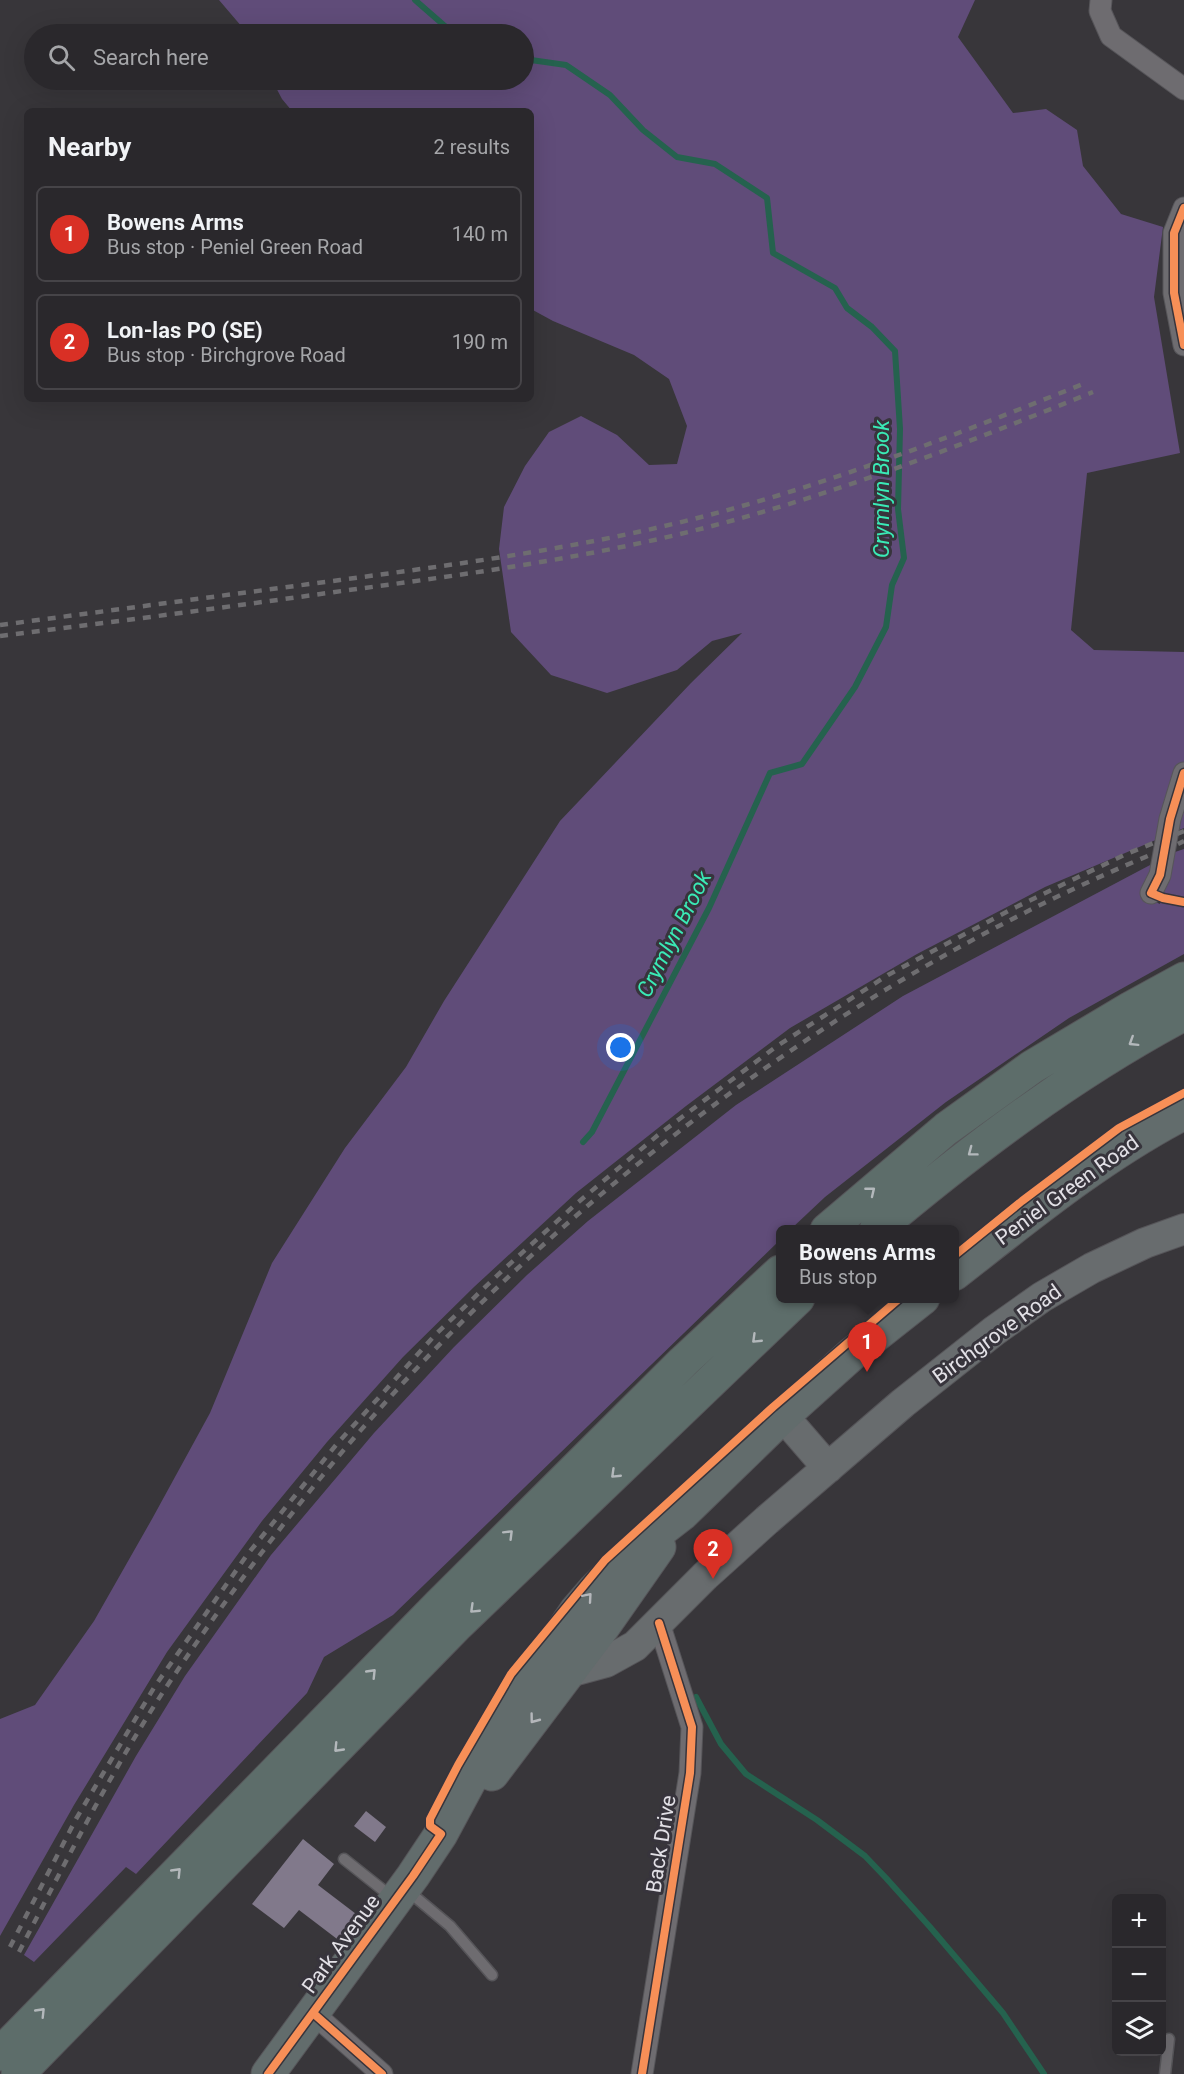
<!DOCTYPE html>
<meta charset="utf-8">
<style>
body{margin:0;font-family:Roboto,sans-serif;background:#363438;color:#f1f3f6}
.controls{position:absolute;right:18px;bottom:18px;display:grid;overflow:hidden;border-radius:9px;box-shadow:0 6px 24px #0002}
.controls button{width:54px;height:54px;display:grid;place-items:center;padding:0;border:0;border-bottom:2px solid #464448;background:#2a282c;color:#f1f3f6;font:30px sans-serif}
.you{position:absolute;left:621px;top:1048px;width:21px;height:21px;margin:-15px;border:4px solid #fff;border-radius:50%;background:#1a73e8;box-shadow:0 0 0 9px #1a73e833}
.badge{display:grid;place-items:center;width:39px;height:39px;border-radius:50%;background:#d93025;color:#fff;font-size:20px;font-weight:700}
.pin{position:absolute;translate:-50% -50px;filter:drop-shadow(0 2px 3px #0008)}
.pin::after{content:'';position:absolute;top:32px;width:21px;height:18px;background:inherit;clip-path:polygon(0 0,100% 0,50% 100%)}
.popup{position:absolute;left:776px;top:1225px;width:183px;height:78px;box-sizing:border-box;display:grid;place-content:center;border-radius:9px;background:#2a282c;filter:drop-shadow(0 2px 4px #0005);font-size:20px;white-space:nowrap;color:#a5a6a9}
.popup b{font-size:22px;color:#f1f3f6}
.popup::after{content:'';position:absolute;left:50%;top:100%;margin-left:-12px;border:12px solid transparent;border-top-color:#2a282c}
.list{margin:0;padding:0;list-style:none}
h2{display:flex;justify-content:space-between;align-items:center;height:78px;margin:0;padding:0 24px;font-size:26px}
h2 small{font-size:20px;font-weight:400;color:#a5a6a9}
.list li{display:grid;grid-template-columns:39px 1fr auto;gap:18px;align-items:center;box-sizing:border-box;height:96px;margin:0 12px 12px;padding:0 12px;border:2px solid #464448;border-radius:9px}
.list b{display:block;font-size:22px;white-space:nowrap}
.list p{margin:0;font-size:20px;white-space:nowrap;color:#a5a6a9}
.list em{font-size:20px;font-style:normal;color:#a5a6a9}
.icon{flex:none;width:33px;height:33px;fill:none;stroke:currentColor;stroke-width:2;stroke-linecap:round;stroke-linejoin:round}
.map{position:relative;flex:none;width:1184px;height:2074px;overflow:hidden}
.search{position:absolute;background:#2a282c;box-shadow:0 6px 24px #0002;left:24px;top:24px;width:510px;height:66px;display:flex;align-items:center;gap:15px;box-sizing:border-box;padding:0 21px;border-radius:33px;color:#a5a6a9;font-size:22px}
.panel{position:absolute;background:#2a282c;box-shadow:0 6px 24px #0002;left:24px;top:108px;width:510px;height:294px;border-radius:9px}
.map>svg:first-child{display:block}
.green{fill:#604c79}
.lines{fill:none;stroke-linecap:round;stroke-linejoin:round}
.stream{stroke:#25624e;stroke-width:6}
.building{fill:#81798b}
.service-casing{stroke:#565559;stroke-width:13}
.minor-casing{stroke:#565559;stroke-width:23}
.secondary-casing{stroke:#565559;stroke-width:32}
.primary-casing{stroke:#565559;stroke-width:35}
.motorway-casing{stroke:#565559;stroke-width:35}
.service{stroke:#6e6c70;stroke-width:10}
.minor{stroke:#6e6c70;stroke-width:21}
.secondary{stroke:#686c6e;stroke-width:30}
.primary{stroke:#626c6c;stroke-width:33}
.motorway{stroke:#5d6d6a;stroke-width:33}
.rail{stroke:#6e6d70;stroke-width:4.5;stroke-dasharray:8 8;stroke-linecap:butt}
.cycleway-casing{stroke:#37343c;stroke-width:11}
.cycleway{stroke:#f78f57;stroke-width:8}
.oneway{stroke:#b3b8bb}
.oneway2{stroke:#b5b7bb}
.labels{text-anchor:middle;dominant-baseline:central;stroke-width:6;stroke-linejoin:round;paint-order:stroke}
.street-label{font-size:21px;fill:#e2e0e6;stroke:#37343c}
.water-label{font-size:22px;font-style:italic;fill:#3aeab6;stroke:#37343c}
</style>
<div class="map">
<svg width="1184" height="2074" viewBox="0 0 1184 2074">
<rect width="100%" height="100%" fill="#38363a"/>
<path class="green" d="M219 0H975L958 37 1013 113 1046 109 1077 130 1083 166 1121 214 1163 227 1154 297 1180 453 1087 473 1071 630 1094 650 1184 652V828L1045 887 917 954 790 1028 686 1106 576 1193 474 1287 403 1357 327 1442 262 1521 167 1652 74 1805 0 1936V1719L35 1705 94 1621 152 1519 210 1413 272 1263 345 1148 406 1067 444 1001 560 821 691 683 742 633 712 641 677 670 607 693 551 675 511 632 499 549 504 507 525 466 549 432 581 416 617 435 649 465 677 464 687 426 669 379 634 355 553 321 531 309V111H292L282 99 272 80H524V34H248Z
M1184 849V954L1069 1018 946 1102 825 1197 791 1229 780 1230V1240L393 1615 324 1657 307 1693 136 1874 126 1867 34 1962 24 1955 136 1756 185 1676 271 1555 374 1433 454 1347 527 1275 588 1221 736 1105 903 996 1152 864 1141 896 1160 904 1175 852Z"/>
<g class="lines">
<path class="stream" d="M415 0 454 34
M524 59 566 65 610 95 643 130 677 157 715 164 767 198 773 253 835 288 847 308 872 327 895 351 900 429 898 509 904 558 892 585 886 627 855 687 802 764 770 773 709 908 592 1132 583 1142
M696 1697 721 1744 746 1774 817 1820 865 1856 886 1878 930 1927 1003 2013 1044 2074"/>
</g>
<path class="building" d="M366 1811 386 1827 375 1842 354 1826Z
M303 1839 334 1864 318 1885 360 1917 341 1942 299 1910 284 1928 252 1904Z"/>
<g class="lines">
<defs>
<path id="service" d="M344 1859 393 1898
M407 1890 450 1926 492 1975
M1165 2074 1169 2039"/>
<path id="minor" d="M1101 0 1100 11 1111 36 1184 89
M1184 208 1174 233V293L1184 345
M1151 893 1160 875 1170 819 1184 773
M313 2013 382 2074
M642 2074 690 1773 692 1727 659 1623"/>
<path id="secondary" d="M783 1416 828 1468
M569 1672 606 1662 635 1646 705 1576 767 1520 903 1403 994 1331 1042 1297 1092 1268 1145 1243 1184 1229"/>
<path id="primary" d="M954 1274C1027 1217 1101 1156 1184 1113
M492 1774 603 1627 659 1547
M268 2074 413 1876 441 1834 484 1754 520 1694 576 1611 595 1589 629 1555 682 1514 783 1416 852 1354 923 1298"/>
<path id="motorway" d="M827 1230 946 1129 1032 1067 1131 1008 1184 979
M876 1230C972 1149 1073 1073 1184 1014
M0 2054 439 1605 683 1362 780 1272
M18 2074 458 1624 798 1298"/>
</defs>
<use href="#service" class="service-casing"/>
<use href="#minor" class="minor-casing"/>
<use href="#secondary" class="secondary-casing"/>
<use href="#primary" class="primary-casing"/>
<use href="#motorway" class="motorway-casing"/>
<use href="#service" class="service"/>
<use href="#minor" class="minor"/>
<use href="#secondary" class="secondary"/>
<use href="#primary" class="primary"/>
<use href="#motorway" class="motorway"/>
<path class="rail" d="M0 625C114 610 227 595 340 580 452 565 564 550 673 524 816 490 953 436 1088 382
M0 636C114 622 228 607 342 591 454 576 566 561 676 535 819 501 957 447 1093 392
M1177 834 1184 831
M1178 844 1184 841
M10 1947 76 1819 155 1686 247 1555 336 1445 435 1335 502 1271 576 1204 658 1135 777 1046 888 975 1010 910 1124 855 1156 842
M19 1952C65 1863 110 1773 165 1689 247 1566 339 1447 443 1341 643 1137 891 962 1155 853"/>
<defs>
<path id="cycleway" d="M1184 208 1174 233V293L1184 345
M1184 773 1170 819 1160 875 1151 893 1163 898 1184 902
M954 1256 1022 1201 1119 1128 1184 1093
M313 2013 382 2074
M268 2074 413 1876 441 1834 430 1826V1819L458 1765 511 1674 605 1560 773 1407 900 1298
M642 2074 690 1773 692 1727 659 1623"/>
</defs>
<use href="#cycleway" class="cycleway-casing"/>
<use href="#cycleway" class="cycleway"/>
</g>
<defs><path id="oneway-chevron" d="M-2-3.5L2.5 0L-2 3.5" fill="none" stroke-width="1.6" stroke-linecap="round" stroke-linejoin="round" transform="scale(1.5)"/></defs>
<g class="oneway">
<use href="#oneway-chevron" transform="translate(1133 1042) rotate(148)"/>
<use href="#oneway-chevron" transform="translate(972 1152) rotate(143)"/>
<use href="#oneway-chevron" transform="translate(871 1191) rotate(-39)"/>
<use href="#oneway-chevron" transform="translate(756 1339) rotate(136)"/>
<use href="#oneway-chevron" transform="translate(615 1474) rotate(136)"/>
<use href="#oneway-chevron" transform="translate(509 1534) rotate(-45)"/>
<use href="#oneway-chevron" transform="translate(474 1609) rotate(136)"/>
<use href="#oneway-chevron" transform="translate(372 1673) rotate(-46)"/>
<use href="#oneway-chevron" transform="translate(338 1748) rotate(134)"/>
<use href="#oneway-chevron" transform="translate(177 1872) rotate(-46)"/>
<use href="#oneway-chevron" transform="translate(41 2012) rotate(-46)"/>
</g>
<g class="oneway2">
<use href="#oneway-chevron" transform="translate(588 1597) rotate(-49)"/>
<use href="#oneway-chevron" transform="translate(534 1719) rotate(127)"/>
</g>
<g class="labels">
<g class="street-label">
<text transform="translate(1067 1190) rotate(-36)">Peniel Green Road</text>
<text transform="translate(997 1334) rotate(-36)">Birchgrove Road</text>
<text transform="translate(661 1844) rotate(-81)">Back Drive</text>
<text transform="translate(341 1944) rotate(-54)">Park Avenue</text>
</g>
<g class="water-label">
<text transform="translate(881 489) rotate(-90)">Crymlyn Brook</text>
<text transform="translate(674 934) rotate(-63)">Crymlyn Brook</text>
</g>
</g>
</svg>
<div class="controls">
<button>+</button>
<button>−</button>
<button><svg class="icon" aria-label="layers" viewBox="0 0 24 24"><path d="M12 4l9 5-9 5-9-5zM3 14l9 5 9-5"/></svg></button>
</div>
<div class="you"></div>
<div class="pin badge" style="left:867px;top:1372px">1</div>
<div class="popup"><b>Bowens Arms</b>Bus stop</div>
<div class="pin badge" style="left:713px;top:1579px">2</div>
<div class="search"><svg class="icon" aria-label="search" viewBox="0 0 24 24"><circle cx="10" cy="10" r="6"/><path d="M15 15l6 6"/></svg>Search here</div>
<section class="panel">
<h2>Nearby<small>2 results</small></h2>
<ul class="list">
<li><span class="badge">1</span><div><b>Bowens Arms</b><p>Bus stop · Peniel Green Road</p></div><em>140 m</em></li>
<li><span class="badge">2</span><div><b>Lon-las PO (SE)</b><p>Bus stop · Birchgrove Road</p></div><em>190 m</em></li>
</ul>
</section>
</div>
